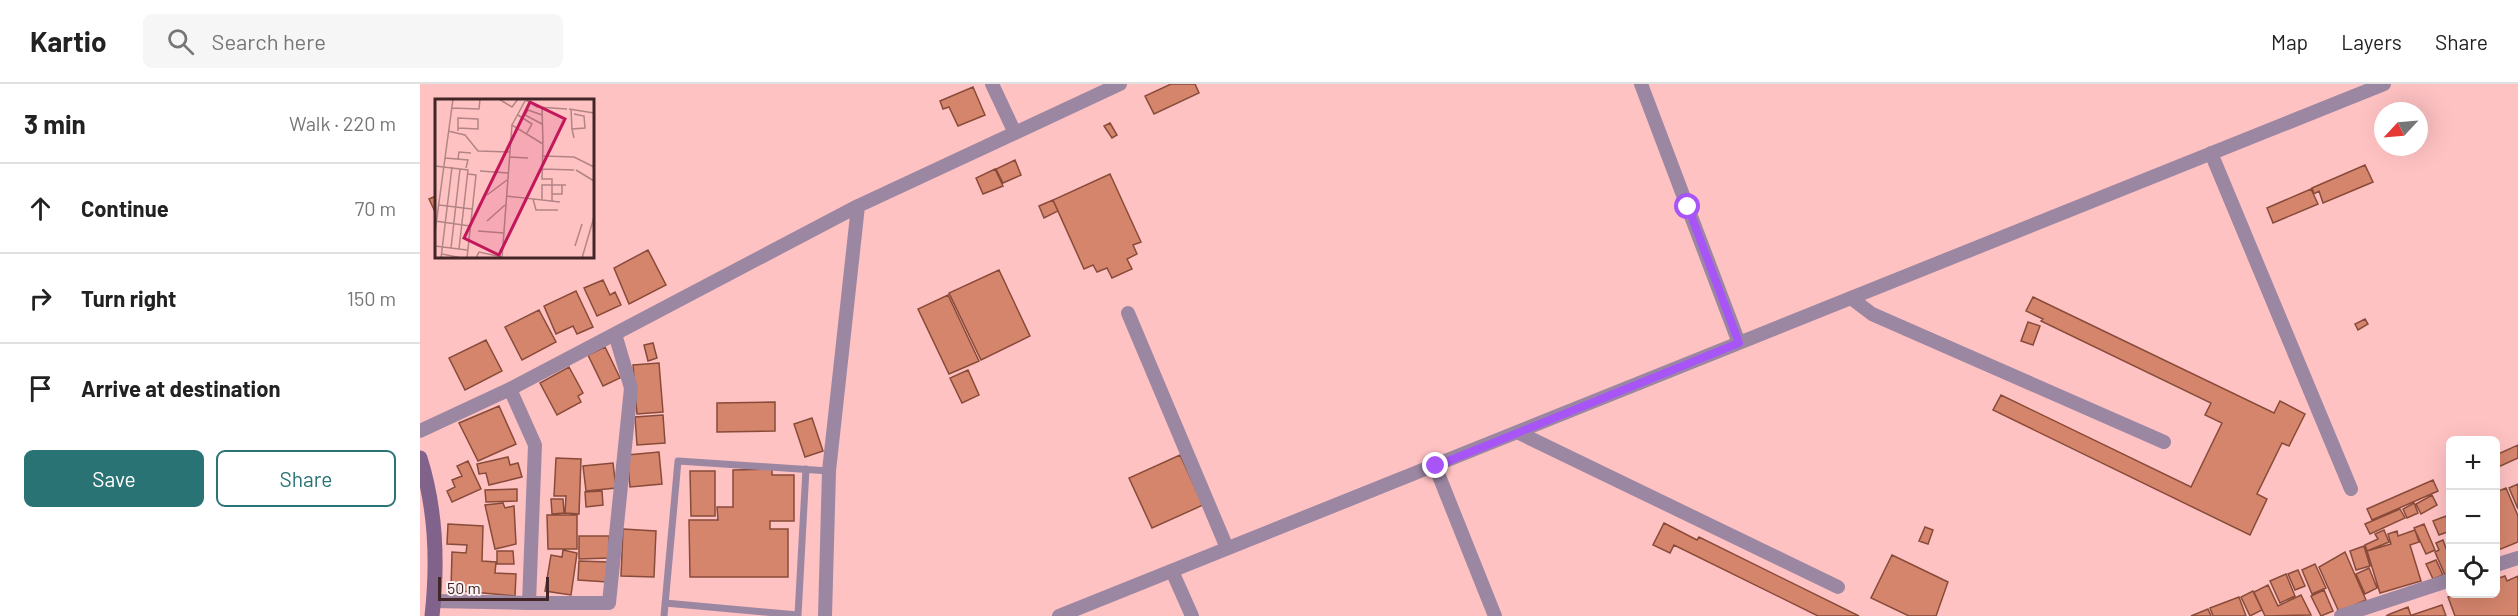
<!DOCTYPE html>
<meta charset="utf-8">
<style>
body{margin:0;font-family:Barlow,sans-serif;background:#f6f6f6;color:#222}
.controls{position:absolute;right:18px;bottom:18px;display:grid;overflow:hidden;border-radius:9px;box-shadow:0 6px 24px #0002}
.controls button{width:54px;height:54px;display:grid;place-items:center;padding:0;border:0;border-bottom:2px solid #e0e0e0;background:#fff;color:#222;font:30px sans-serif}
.compass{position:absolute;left:1954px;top:18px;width:54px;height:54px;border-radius:50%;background:#fff;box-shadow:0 6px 24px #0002;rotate:244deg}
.scale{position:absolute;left:18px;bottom:15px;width:111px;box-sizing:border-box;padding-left:6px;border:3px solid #422627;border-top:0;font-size:16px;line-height:21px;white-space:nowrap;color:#422627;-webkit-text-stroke:4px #faf2f2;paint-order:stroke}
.stop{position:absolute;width:18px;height:18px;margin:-14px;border:4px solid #a855f7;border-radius:50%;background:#fff}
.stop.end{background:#a855f7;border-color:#fff;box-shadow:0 2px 6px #0008}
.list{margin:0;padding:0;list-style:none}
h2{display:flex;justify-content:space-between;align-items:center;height:78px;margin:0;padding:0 24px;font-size:26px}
h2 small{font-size:20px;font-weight:400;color:#767676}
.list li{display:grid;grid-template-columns:39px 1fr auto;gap:18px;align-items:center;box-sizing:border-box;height:90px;padding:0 24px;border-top:2px solid #e0e0e0}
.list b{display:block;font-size:22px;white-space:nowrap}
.list em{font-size:20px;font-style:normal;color:#767676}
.actions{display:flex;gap:12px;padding:18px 24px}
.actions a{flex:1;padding:14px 0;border:2px solid #297375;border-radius:9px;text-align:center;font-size:21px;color:#297375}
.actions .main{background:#297375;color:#fff}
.icon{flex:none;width:33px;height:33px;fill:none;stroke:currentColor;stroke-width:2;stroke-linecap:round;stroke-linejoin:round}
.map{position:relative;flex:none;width:2098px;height:532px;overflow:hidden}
header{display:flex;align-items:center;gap:36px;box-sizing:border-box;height:84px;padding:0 30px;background:#fff;border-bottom:2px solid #e0e0e0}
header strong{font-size:28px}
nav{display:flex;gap:33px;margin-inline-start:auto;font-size:21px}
.search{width:420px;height:54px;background:#f6f6f6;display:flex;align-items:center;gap:15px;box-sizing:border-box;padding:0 21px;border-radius:9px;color:#767676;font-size:22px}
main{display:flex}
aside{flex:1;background:#fff}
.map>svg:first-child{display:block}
.building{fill:#d6856d;stroke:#884b39;stroke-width:1.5}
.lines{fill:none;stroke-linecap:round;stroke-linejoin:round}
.service{stroke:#9c87a3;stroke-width:7}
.minor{stroke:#9c87a3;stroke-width:14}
.secondary{stroke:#80628b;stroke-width:15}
.route{stroke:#a855f7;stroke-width:8}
.inset-road{fill:none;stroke:#b38485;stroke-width:1.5}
.view{fill:#c2185b;fill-opacity:0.15;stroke:#c2185b;stroke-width:3}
.inset-edge{fill:none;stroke:#422627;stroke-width:3}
</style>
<header>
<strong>Kartio</strong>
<div class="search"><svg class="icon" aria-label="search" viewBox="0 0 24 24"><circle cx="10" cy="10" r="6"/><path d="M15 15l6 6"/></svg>Search here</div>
<nav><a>Map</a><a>Layers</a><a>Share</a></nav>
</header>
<main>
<aside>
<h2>3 min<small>Walk · 220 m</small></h2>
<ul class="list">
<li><svg class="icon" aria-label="ahead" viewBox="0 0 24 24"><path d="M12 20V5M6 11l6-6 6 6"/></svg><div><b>Continue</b></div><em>70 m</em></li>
<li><svg class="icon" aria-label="right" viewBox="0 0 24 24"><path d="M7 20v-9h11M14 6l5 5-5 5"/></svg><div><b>Turn right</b></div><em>150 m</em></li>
<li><svg class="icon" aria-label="arrive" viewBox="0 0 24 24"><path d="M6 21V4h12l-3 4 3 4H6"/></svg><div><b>Arrive at destination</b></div></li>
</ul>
<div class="actions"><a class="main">Save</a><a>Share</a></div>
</aside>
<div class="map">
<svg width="2098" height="532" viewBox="0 0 2098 532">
<rect width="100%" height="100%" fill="#ffc2c3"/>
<path class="building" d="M751 0H775L779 9 734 30 725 12Z
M553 3 565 31 538 42 529 23 523 25 520 17Z
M690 39 697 51 692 54 684 42Z
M595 76 601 91 583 99 576 85Z
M1945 81 1953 98 1903 119 1899 107 1894 110 1892 104Z
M575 85 583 102 563 110 556 94Z
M690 90 721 158 713 161 717 170 707 175 712 185 692 194 687 184 677 188 673 181 664 185 633 116Z
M1891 105 1898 120 1853 139 1847 124Z
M16 112V130L9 115Z
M633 116 638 127 624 134 619 122Z
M228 166 246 201 209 220 194 184Z
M579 186 610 252 561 276 529 209Z
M183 196 190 211 195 208 201 221 177 232 164 204Z
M156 207 173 243 157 250 153 242 136 250 124 222Z
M528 211 559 277 529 290 498 225Z
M1613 213 1854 329 1860 317 1885 330 1869 362 1862 359 1837 410 1847 415 1830 451 1573 326 1581 311 1771 403 1802 339 1785 331 1791 319 1621 237 1623 235 1606 227Z
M119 226 136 258 102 276 85 243Z
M1945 235 1948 240 1938 246 1935 240Z
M1608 238 1620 242 1613 261 1601 257Z
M66 256 82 287 45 306 29 274Z
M233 259 237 274 228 277 224 261Z
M185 263 200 294 183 302 168 271Z
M239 279 243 328 217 330 213 281Z
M149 283 163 309 158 312 161 318 137 331 120 299Z
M548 286 559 311 542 319 530 294Z
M355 318V347L297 348V319Z
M79 322 96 360 58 377 39 339Z
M243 331 245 359 217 361 215 333Z
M392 334 403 367 385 373 374 340Z
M2098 361V374L2076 384V371Z
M239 368 242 400 210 403 207 371Z
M760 371 783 421 732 444 709 394Z
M88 373 90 381 98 379 102 393 69 401 66 389 59 390 57 380Z
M136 374 161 375 159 430 145 429 146 412H134Z
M48 377 61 405 32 418 27 407 35 403 32 396 42 392 37 382Z
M193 379 196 404 166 407 163 382Z
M352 385V391H374V437H350V445H368V493H270L269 436H298L297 423H313V386Z
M270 387H295V432H271Z
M2013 396 2018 407 1952 436 1947 425Z
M2098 400V425L2089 404Z
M2086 404 2098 432V458L2076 467V408Z
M97 405V417L66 418 65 406Z
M182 407 183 421 166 423 165 408Z
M2012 411 2017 421 2001 430 1996 420Z
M131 415H143L144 429 132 430Z
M83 419 85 424 94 422 96 460 75 465 65 421Z
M1994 419 1998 429 1987 434 1983 425Z
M1980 425 1985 434 1950 450 1945 440Z
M127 431H157V465H128Z
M2026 432 2030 447 2019 451 2013 437Z
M1244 439 1277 456 1279 453 1439 532H1398L1254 461 1250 469 1233 461Z
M28 440 63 442 62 477 76 478 75 489 96 490 95 512 31 506 32 468 46 469 47 461 27 460Z
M2004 440 2015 466 2006 470 1994 444Z
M1505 443 1513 446 1508 460 1499 457Z
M203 445 236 447 234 493 201 492Z
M1964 446 1969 458 1947 467 1945 461 1958 455 1955 450Z
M1995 446 1999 458 1990 461 2001 497 1960 509 1947 467 1971 460 1968 450 1977 447 1978 452Z
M159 452H189L190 474 159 475Z
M2023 456 2027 467 2030 465V488L2025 491 2015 468 2019 466 2016 459Z
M1944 462 1950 482 1936 486 1930 467Z
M143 466 157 469 151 511 125 507 131 471 142 473Z
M77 467H93L94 480H77Z
M1925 468 1946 516 1919 528 1899 483Z
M1472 471 1528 498 1516 532H1489L1451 514Z
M2016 476 2023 491 2013 495 2006 480Z
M159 477 188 478 187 498 158 496Z
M1895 480 1906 504 1892 510 1882 486Z
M1949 484 1957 504 1945 510 1936 490Z
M1878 486 1885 502 1875 506 1868 490Z
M1866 490 1875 512 1860 519 1850 497Z
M2085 492 2087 497 2098 492V532H2035L2028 513 2038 510H2076V495Z
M1848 501 1858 522 1881 511 1891 531 1845 532 1834 508Z
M1904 506 1913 527 1901 532 1891 512Z
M1833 507 1842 526 1830 532 1821 513Z
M1819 513 1826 532H1793L1790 524Z
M2022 521 2026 532H1992V531Z
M1988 523 1991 532H1966L1970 530Z
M1788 525 1791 532H1771Z"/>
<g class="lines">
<path class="service" d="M245 519 378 531 386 385
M244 532 258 377 409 387"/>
<path class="minor" d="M572 0 595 49
M1221 0 1319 259
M1791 69 1931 405
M1431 214 1452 230 1744 358
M708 229 807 464
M90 305 115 361 109 519H189L211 304 195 250
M0 347 90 305 438 122
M1097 348 1418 503
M1015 382 1075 532
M2076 481 2098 474
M752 487 772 532
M14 517 109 519
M405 532 409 387 438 122 700 0
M639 532 1964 0
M1921 532 2030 496"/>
<path class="secondary" d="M0 374C16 425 18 479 12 532"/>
</g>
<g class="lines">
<path class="route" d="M1016 382 1319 259 1268 123"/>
</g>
<g transform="translate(15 15)">
<rect width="159" height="159" fill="#ffc2c3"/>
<path class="inset-road" d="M64 0 77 8 83 0M89 0 102 8 132 10M107 8 108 44M17 9 44 10 45 0M134 10 159 14M136 10 137 30M83 16 97 25 92 34M107 16 93 11 90 16 107 25M77 26 90 2M13 32 30 36 43 52 75 53M23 32V19L43 20V30L23 29M139 39 137 30 150 29 149 17 139 15M108 57 139 58 159 68M74 58 93 59M10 59 33 61 31 69M23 60 24 53 36 54M0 67 33 71 24 150M108 70 139 71M141 71 159 82M45 72 73 74M117 95H127V86M52 96 72 81M71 97 107 101V86H131M98 100 101 111H123M107 101 125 103M4 106 37 110M0 122 35 127M52 122 70 106M43 132 69 134M0 133 18 0M0 147 32 151M140 147 147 125M16 149 25 70M7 155 27 159M6 159 17 68M32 159 41 76 33 75M41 159 44 153 67 158M67 159 77 26 108 45 107 80H117V103M147 159 159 118"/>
<path class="view" d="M95 3 130 20 64 156 29 139Z"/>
<rect width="159" height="159" class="inset-edge"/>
</g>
</svg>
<div class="controls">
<button>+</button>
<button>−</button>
<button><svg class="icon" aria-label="locate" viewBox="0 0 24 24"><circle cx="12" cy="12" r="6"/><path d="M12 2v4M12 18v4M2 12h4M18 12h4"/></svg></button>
</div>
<svg class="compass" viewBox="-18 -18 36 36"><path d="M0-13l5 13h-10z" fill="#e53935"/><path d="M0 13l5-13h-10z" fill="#767676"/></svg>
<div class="scale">50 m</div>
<div class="stop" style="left:1268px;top:123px"></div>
<div class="stop end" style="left:1016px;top:382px"></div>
</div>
</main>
